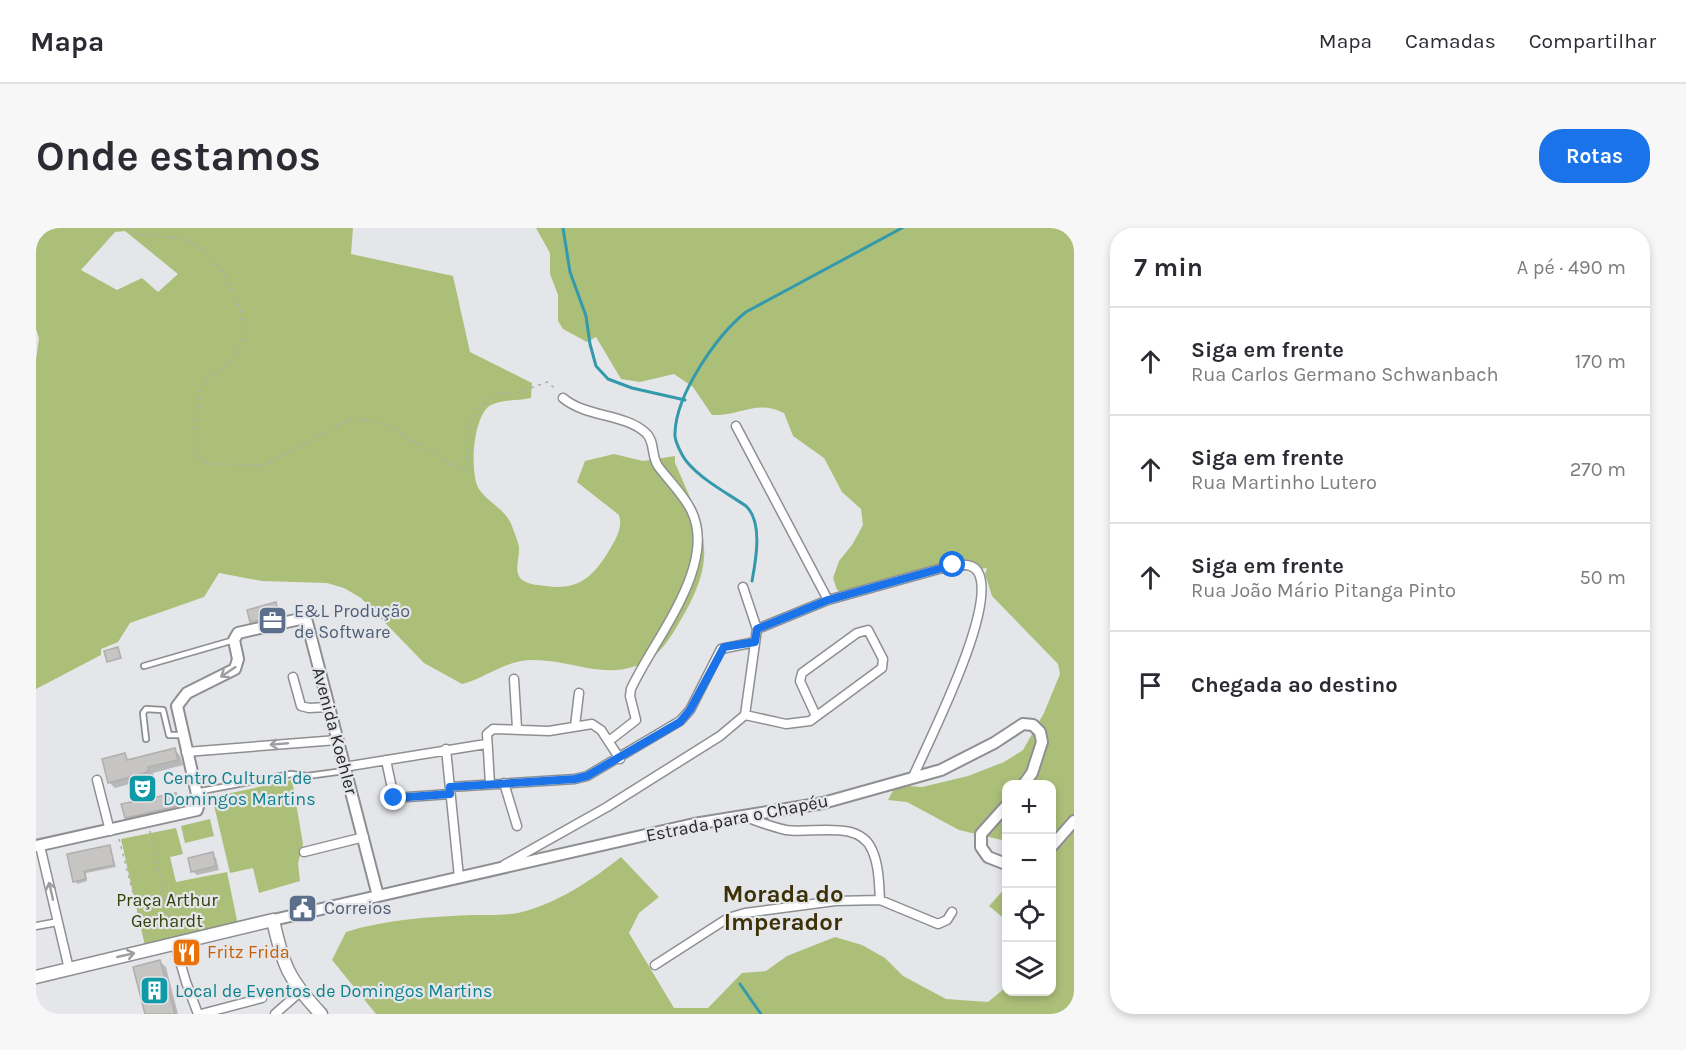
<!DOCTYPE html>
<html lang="pt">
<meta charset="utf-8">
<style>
body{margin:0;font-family:Karla,sans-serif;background:#f7f7f7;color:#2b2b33}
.controls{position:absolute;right:18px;bottom:18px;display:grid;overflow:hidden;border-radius:12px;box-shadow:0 3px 9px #0003}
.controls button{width:54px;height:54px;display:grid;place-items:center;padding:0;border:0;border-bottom:2px solid #e1e1e2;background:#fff;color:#2b2b33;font:30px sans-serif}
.stop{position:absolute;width:18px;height:18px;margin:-14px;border:4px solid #1a73e8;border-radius:50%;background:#fff}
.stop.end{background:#1a73e8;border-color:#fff;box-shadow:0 2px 6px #0008}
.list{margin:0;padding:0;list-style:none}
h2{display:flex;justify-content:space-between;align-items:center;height:78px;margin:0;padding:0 24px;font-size:26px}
h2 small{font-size:20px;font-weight:400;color:#7c7c81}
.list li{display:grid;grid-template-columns:39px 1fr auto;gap:18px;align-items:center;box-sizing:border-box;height:108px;padding:0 24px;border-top:2px solid #e1e1e2}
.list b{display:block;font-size:22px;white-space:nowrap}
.list p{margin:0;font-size:20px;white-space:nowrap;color:#7c7c81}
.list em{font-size:20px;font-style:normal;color:#7c7c81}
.icon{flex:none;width:33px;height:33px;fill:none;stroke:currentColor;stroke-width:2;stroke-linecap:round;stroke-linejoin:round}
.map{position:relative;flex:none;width:1038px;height:786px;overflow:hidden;border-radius:24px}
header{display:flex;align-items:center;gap:36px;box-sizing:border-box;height:84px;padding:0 30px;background:#fff;border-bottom:2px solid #e1e1e2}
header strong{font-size:28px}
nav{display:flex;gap:33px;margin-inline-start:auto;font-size:21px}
.intro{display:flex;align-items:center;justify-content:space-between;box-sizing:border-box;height:144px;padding:0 36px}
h1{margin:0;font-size:42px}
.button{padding:15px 27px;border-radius:24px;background:#1a73e8;color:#fff;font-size:21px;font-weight:700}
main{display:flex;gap:36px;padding:0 36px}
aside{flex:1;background:#fff;border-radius:24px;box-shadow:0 3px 9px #0003}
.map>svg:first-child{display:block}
.green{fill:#acbf79;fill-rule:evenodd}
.shadow{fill:#0003}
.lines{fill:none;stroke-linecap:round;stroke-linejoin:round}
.stream{stroke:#329aab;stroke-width:3}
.building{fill:#c7c5c3;stroke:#b0afac;stroke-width:1.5}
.service-casing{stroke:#8e8f92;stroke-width:8}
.pedestrian-casing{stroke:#8e8f92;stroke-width:9}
.minor-casing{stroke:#8e8f92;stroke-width:11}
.tertiary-casing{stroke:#8e8f92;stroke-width:14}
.secondary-casing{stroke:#8e8f92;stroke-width:15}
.path{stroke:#acadaf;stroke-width:1.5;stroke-dasharray:3 4.5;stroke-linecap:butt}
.service{stroke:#fff;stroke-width:4.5}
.pedestrian{stroke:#fff;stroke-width:6}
.minor{stroke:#fff;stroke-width:8}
.tertiary{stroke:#fff;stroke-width:10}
.secondary{stroke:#fff;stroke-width:12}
.oneway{stroke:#9e9e9f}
.route{stroke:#1a73e8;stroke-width:8}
.labels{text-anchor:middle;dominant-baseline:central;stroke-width:4.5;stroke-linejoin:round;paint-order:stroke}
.service-label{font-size:18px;fill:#4e5e75;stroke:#e5e6e9;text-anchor:start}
.street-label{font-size:18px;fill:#282829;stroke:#e5e6e9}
.culture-label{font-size:18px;fill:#0d838f;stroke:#e5e6e9;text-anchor:start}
.park-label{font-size:18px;fill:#343f0a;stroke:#e5e6e9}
.food-label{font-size:18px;fill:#c56008;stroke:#e5e6e9;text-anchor:start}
.district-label{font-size:24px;font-weight:bold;fill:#3c3106;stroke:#e5e6e9}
</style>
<header>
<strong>Mapa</strong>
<nav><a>Mapa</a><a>Camadas</a><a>Compartilhar</a></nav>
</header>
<div class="intro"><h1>Onde estamos</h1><a class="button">Rotas</a></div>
<main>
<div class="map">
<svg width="1038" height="786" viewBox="0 0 1038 786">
<rect width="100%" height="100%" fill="#e5e6e9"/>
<path class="green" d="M0 0H317L315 26 417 48 434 124 496 155 495 170C483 173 467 171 455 177 437 186 433 245 443 261 452 275 470 281 476 298 478 304 482 313 483 319 484 331 476 346 488 353 494 357 503 357 510 358 543 363 558 348 574 321 580 311 587 299 583 287L541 254 549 233 578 226 607 233 639 228V235C671 308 684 328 640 400 628 420 617 434 593 440 558 449 521 427 485 433 464 437 446 451 426 456L388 435 325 370 308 360 291 355 226 353 183 345 168 369 94 395 82 414 65 421V427L0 461V132L3 110 0 101ZM89 3 142 46 122 64 106 50 81 62 45 42 79 4Z
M500 0H1038V786H340L296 732 310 704C351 691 392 689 436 687 452 687 469 688 486 684 523 674 556 652 585 629L623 669 603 685 593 705 638 780H672L706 745 730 743 751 728 799 709 826 717 849 730 867 748 910 771 952 774 970 759V764H1016V556H970V613L923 602 871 574 852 572 860 557 886 559 932 548 968 534 987 522 1008 485 1024 446 1022 436 956 368 949 346 951 340 897 347 819 369 801 362 797 350 803 333 816 317 827 297 825 281 806 264 788 230 757 208 748 185C720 171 705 188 676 187L657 159 638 146 604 154 585 151 560 109 551 114 527 101 522 93V67L514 46V25Z
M256 552 267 616 262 635 264 653 223 665 217 640 194 645 176 569Z
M174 591 178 608 149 615 145 598Z
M140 600 147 626 134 629 140 654 191 644 202 697 109 718 85 611Z
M970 659V692L953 678Z"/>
<path class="shadow" d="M245 389V391L217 395Z
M139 522 144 528 147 537 117 545 118 549 79 560 73 554 88 527 94 533Z
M139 567 145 572 148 584 96 595 90 590Z
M74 618 80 639 50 645 51 653 41 656 33 627Z
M176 626 180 630 183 642 161 647 156 643Z
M124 734 130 739 142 786H110Z"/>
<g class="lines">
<path class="stream" d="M527 0 534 44 550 88 554 116 560 138 572 151 596 160 649 172
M716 353C720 332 727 294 710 278 691 265 666 252 651 234 646 228 638 212 639 205 640 166 681 107 710 84L866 0
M704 756 725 786"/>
</g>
<path class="building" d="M240 374 243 388 214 394 211 382Z
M82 419 85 430 71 434 68 423Z
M139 520 142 532 112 539 113 543 106 546 72 555 66 531 89 525 91 532Z
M140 565 143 578 89 590 85 576Z
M74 617 78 637 48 643 50 651 37 654 31 626Z
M177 624 180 638 155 644 152 630Z
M124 732 139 786H109L97 739Z"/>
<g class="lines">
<defs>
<path id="service" d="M108 438 198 412
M110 511 107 485 110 481 127 482 133 507H146
M160 564 255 546 271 548 308 543"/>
<path id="pedestrian" d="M0 698 22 694"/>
<path id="minor" d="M527 170C551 190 588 185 610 205 619 213 615 228 622 238 633 253 647 266 655 282 683 337 617 412 595 461L594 468 600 492 573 513
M700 198 792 372
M707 359 721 401
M257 449 265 478 273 480 292 479
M478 451 481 500
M709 487 750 496 774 493 846 440 847 431 832 402 821 405 766 445 764 453 780 488
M539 498 543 465
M410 521 423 649
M150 524 301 512
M350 532 358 570 414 566
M308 539 450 516
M61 552 74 603
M468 555 481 598
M454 556 451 506 457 501 513 503 556 496 565 502 584 531
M414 559 539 551 551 548 644 493 654 482 685 421 719 414
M710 589C723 594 736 599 750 602 776 606 823 591 836 622 843 637 843 656 844 672
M4 618 33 741
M268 624 328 609
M468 637 571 579 684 508 709 487 721 401 792 372 917 337C926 337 937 335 942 344 962 378 893 512 877 549
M139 716 150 754 162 786
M619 737 692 690 709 685 799 673 844 672 902 696 911 692 916 684
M165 786 226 770
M239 786 264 764"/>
<path id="tertiary" d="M970 578 945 606V619L952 629 970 636
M0 618 161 582 163 575 141 478 151 465 199 441 202 431 198 412 202 405 264 391 271 394 342 668
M1016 618 1038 593
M237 692 658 596 787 575 905 542 958 515 987 496 997 497 1004 504 1006 514 996 545 988 556"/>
<path id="secondary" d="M0 749 237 692C247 738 253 752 285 786"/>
</defs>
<use href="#service" class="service-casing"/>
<use href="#pedestrian" class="pedestrian-casing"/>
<use href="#minor" class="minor-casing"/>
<use href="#tertiary" class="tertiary-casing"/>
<use href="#secondary" class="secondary-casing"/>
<path class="path" d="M94 0 99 6C121 8 147 8 166 21 185 34 214 88 207 111 201 129 188 143 171 150L163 165 159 220 163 229 172 236 229 237 311 193 328 191 353 198 427 243 433 239 431 201 445 178 462 165 484 164 511 154 521 162
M114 603 136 704
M83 611 109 711"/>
<use href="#service" class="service"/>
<use href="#pedestrian" class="pedestrian"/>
<use href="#minor" class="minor"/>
<use href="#tertiary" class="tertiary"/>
<use href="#secondary" class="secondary"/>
</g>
<defs><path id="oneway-shaft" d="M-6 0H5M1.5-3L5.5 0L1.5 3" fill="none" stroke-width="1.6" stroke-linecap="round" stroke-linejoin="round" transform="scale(1.5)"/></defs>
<g class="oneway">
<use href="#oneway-shaft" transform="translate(192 444) rotate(146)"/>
<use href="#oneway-shaft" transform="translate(243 516) rotate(175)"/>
<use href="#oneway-shaft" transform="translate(15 663) rotate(-103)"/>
<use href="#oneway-shaft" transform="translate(90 727) rotate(-13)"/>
</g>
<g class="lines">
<path class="route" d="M358 570 414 566V559L539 551 551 548 644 494 654 482 688 419 719 414 721 401 792 372 917 337"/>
</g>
<defs>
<symbol id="office-square" viewBox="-11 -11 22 22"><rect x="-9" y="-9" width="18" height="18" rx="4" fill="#5c6f8a" stroke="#e5e6e9"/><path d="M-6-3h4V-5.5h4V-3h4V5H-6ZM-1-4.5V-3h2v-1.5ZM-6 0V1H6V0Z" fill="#fff"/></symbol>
<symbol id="theatre-square" viewBox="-11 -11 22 22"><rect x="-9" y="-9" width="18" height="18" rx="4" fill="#0f9aa8" stroke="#e5e6e9"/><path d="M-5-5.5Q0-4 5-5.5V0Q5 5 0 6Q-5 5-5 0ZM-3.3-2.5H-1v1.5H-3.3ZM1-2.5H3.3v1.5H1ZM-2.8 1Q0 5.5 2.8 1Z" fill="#fff"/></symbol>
<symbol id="civic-square" viewBox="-11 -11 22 22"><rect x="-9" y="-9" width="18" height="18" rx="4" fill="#5c6f8a" stroke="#e5e6e9"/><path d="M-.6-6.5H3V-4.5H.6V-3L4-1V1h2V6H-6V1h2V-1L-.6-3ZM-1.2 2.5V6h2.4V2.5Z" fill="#fff"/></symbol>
<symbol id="restaurant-square" viewBox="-11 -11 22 22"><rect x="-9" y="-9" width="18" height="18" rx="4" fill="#e8710a" stroke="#e5e6e9"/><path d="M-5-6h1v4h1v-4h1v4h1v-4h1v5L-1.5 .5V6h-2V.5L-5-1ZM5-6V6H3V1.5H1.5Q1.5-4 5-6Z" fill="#fff"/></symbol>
<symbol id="building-square" viewBox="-11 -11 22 22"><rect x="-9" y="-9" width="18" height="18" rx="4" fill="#0f9aa8" stroke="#e5e6e9"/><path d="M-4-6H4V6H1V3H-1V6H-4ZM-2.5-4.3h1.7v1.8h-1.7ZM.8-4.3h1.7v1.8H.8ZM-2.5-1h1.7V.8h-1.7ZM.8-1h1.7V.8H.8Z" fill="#fff"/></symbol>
</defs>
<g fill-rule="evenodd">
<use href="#office-square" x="220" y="376" width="33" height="33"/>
<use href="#theatre-square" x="90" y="544" width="33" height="33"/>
<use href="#civic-square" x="250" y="664" width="33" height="33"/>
<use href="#restaurant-square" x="134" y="708" width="33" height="33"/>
<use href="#building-square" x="102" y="746" width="33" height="33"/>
</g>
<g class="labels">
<g class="service-label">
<text x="258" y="383">E&amp;L Produção<tspan x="258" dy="21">de Software</tspan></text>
<text x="288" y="680">Correios</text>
</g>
<g class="street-label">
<text transform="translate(299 503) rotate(75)">Avenida Koehler</text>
<text transform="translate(701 590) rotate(-11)">Estrada para o Chapéu</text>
</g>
<g class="culture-label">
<text x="127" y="550">Centro Cultural de<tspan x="127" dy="21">Domingos Martins</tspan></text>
<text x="139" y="763">Local de Eventos de Domingos Martins</text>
</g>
<g class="park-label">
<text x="131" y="672">Praça Arthur<tspan x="131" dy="21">Gerhardt</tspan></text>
</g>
<g class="food-label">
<text x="171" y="724">Fritz Frida</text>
</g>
<g class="district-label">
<text x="747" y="666">Morada do<tspan x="747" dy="28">Imperador</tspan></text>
</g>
</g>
</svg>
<div class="controls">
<button>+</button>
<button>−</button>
<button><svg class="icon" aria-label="locate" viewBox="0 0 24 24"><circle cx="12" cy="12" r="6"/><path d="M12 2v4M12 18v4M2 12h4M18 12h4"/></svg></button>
<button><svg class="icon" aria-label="layers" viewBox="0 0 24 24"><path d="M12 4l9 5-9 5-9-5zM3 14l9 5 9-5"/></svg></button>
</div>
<div class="stop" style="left:917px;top:337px"></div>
<div class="stop end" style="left:358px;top:570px"></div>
</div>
<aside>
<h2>7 min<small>A pé · 490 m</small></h2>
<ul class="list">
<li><svg class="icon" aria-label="ahead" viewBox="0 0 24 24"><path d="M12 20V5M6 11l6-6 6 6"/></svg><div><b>Siga em frente</b><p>Rua Carlos Germano Schwanbach</p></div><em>170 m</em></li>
<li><svg class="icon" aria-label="ahead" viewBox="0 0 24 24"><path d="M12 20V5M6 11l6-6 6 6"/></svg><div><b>Siga em frente</b><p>Rua Martinho Lutero</p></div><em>270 m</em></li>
<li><svg class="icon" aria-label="ahead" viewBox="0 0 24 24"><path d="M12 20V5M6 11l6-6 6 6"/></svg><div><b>Siga em frente</b><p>Rua João Mário Pitanga Pinto</p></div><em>50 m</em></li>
<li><svg class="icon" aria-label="arrive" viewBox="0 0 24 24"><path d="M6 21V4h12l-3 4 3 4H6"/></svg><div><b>Chegada ao destino</b></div></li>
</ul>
</aside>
</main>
